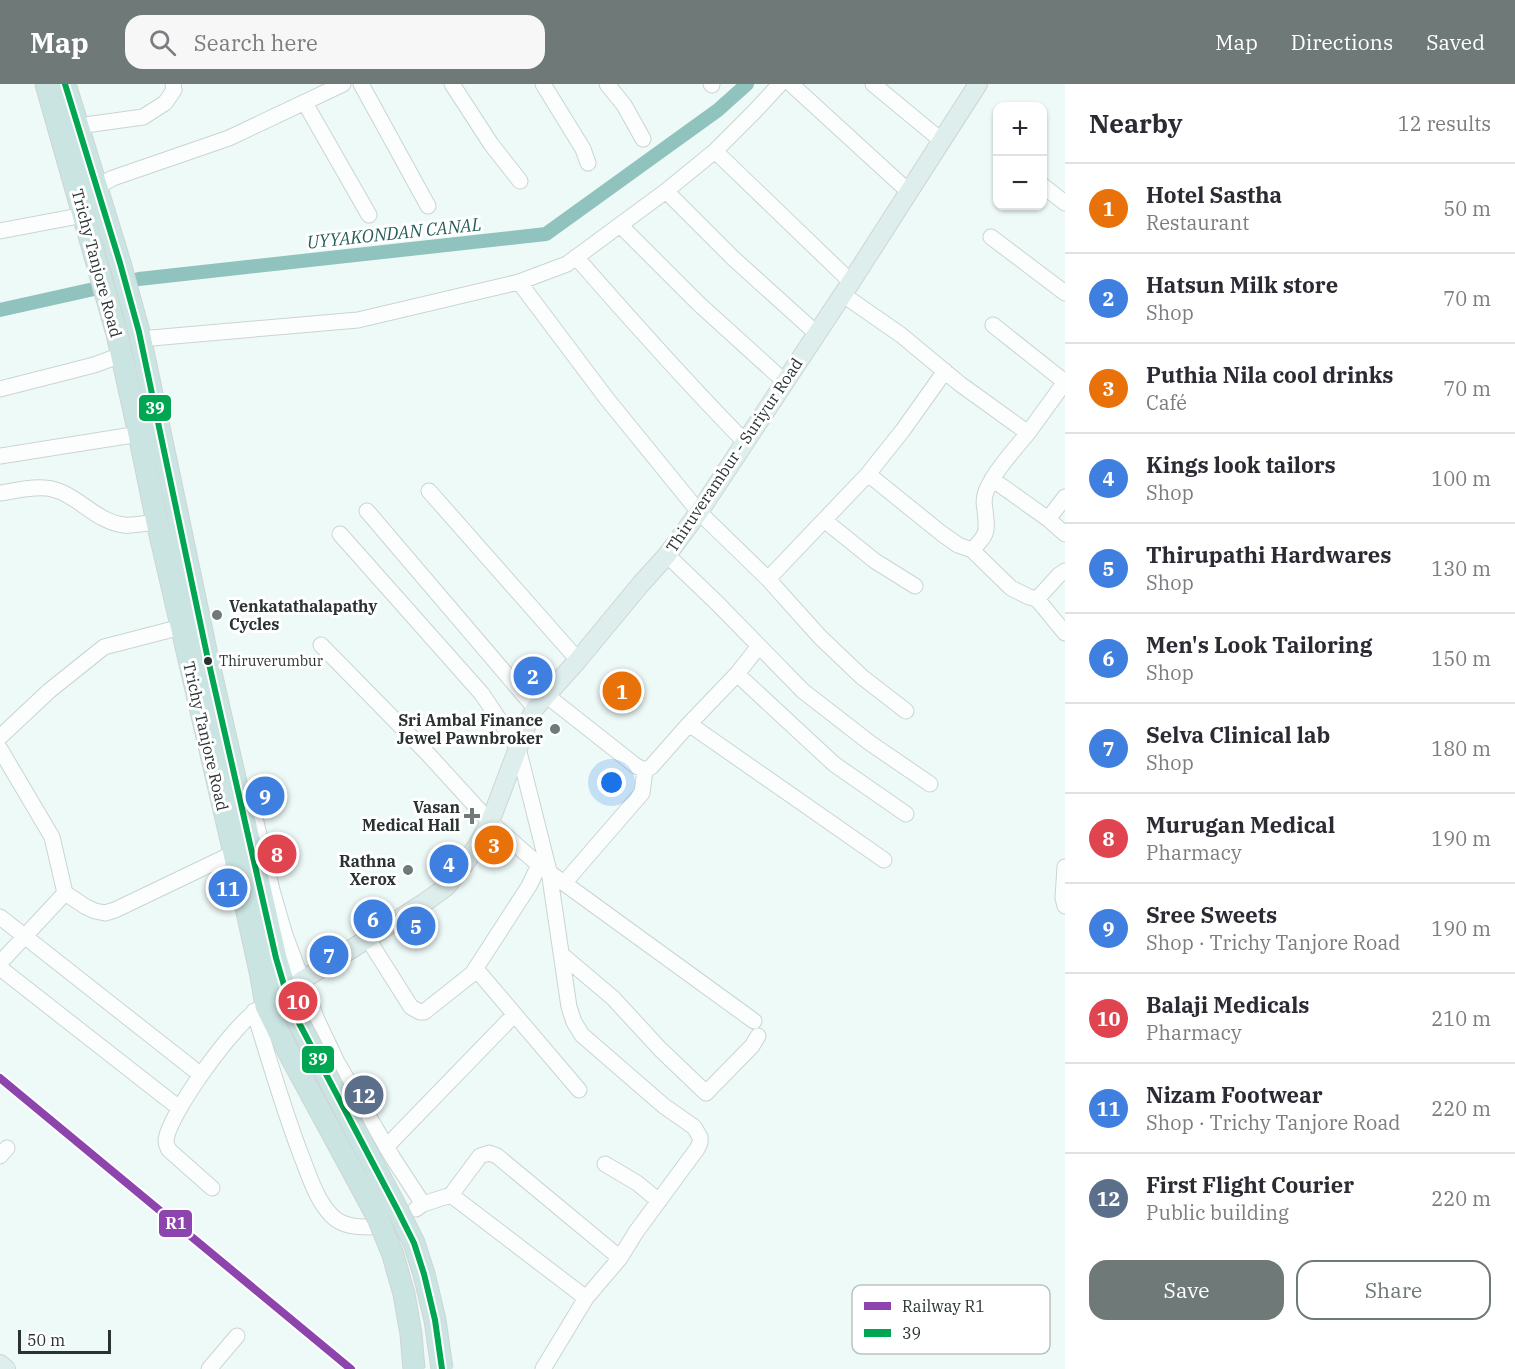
<!DOCTYPE html>
<meta charset="utf-8">
<style>
body{margin:0;font-family:"IBM Plex Serif",serif;background:#f7f7f7;color:#2b2b33}
.controls{position:absolute;right:18px;top:18px;display:grid;overflow:hidden;border-radius:12px;box-shadow:0 2px 4px #0004}
.controls button{width:54px;height:54px;display:grid;place-items:center;padding:0;border:0;border-bottom:2px solid #e1e1e2;background:#fff;color:#2b2b33;font:30px sans-serif}
.scale{position:absolute;left:18px;bottom:15px;width:93px;box-sizing:border-box;padding-left:6px;border:3px solid #2a3332;border-top:0;font-size:16px;line-height:21px;white-space:nowrap;color:#2a3332;-webkit-text-stroke:4px #fff;paint-order:stroke}
.you{position:absolute;left:612px;top:699px;width:21px;height:21px;margin:-15px;border:4px solid #fff;border-radius:50%;background:#1a73e8;box-shadow:0 0 0 9px #1a73e833}
.badge{display:grid;place-items:center;width:39px;height:39px;border-radius:50%;background:#6f7977;color:#fff;font-size:20px;font-weight:700}
.pin{position:absolute;translate:-50% -50%;border:3px solid #fff;box-shadow:0 2px 6px #0006}
.list{margin:0;padding:0;list-style:none}
h2{display:flex;justify-content:space-between;align-items:center;height:78px;margin:0;padding:0 24px;font-size:26px}
h2 small{font-size:20px;font-weight:400;color:#7c7c81}
.list li{display:grid;grid-template-columns:39px 1fr auto;gap:18px;align-items:center;box-sizing:border-box;height:90px;padding:0 24px;border-top:2px solid #e1e1e2}
.list b{display:block;font-size:22px;white-space:nowrap}
.list p{margin:0;font-size:20px;white-space:nowrap;color:#7c7c81}
.list em{font-size:20px;font-style:normal;color:#7c7c81}
.actions{display:flex;gap:12px;padding:18px 24px}
.actions a{flex:1;padding:14px 0;border:2px solid #6f7977;border-radius:18px;text-align:center;font-size:21px;color:#6f7977}
.actions .main{background:#6f7977;color:#fff}
.icon{flex:none;width:33px;height:33px;fill:none;stroke:currentColor;stroke-width:2;stroke-linecap:round;stroke-linejoin:round}
.map{position:relative;flex:none;width:1065px;height:1285px;overflow:hidden}
header{display:flex;align-items:center;gap:36px;box-sizing:border-box;height:84px;padding:0 30px;background:#6f7977;color:#fff}
header strong{font-size:28px}
nav{display:flex;gap:33px;margin-inline-start:auto;font-size:21px}
.search{width:420px;height:54px;background:#f7f7f7;display:flex;align-items:center;gap:15px;box-sizing:border-box;padding:0 21px;border-radius:18px;color:#7c7c81;font-size:22px}
main{display:flex}
aside{flex:1;background:#fff}
.map>svg:first-child{display:block}
.lines{fill:none;stroke-linecap:round;stroke-linejoin:round}
.canal{stroke:#90c3be;stroke-width:14}
.minor-casing{stroke:#cad4d3;stroke-width:17}
.major-casing{stroke:#ced5d4;stroke-width:20}
.highway-casing{stroke:#ced5d4;stroke-width:23}
.minor{stroke:#fcfefe;stroke-width:15}
.major{stroke:#deeeed;stroke-width:18}
.highway{stroke:#cae4e2;stroke-width:21}
.highway-bridge-casing{stroke:#ced5d4;stroke-width:23;stroke-linecap:butt}
.highway-bridge{stroke:#cae4e2;stroke-width:21}
.bus-1-casing{stroke:#fff;stroke-width:10}
.bus-1{stroke:#00a651;stroke-width:6}
.rail-1-casing{stroke:#fff;stroke-width:12}
.rail-1{stroke:#8e44ad;stroke-width:8}
.poi-dot{fill:#6f7977;stroke:#fff;stroke-width:2}
.bus-dot{fill:#2a3332;stroke:#fff;stroke-width:2}
.labels{text-anchor:middle;dominant-baseline:central;stroke-width:6;stroke-linejoin:round;paint-order:stroke}
.bus-label{font-size:14px;fill:#2a3332;stroke:#fff;text-anchor:start}
.street-label{font-size:16px;fill:#2a3332;stroke:#fff}
.poi-label{font-size:16px;font-weight:bold;fill:#2a3332;stroke:#fff;text-anchor:end}
.water-label{font-size:18px;font-style:italic;fill:#225c57;stroke:#fff}
.key{fill:#fff;stroke:#bfc2c2;stroke-width:1.5}
.key-label{font-size:16px;fill:#2a3332}
.line-badge{stroke:#fff;stroke-width:2}
.badge-label{font-size:16px;text-anchor:middle;font-weight:bold;fill:#fff}
</style>
<header>
<strong>Map</strong>
<div class="search"><svg class="icon" aria-label="search" viewBox="0 0 24 24"><circle cx="10" cy="10" r="6"/><path d="M15 15l6 6"/></svg>Search here</div>
<nav><a>Map</a><a>Directions</a><a>Saved</a></nav>
</header>
<main>
<div class="map">
<svg width="1065" height="1285" viewBox="0 0 1065 1285">
<rect width="100%" height="100%" fill="#eefaf8"/>
<g class="lines">
<path class="canal" d="M0 226 139 195 546 150 718 26 747 0"/>
<defs>
<path id="minor" d="M361 0 428 122
M452 0 491 60 520 97
M543 0 583 65 588 79
M607 0 624 21 643 55
M711 0 712 1
M791 0 908 107
M873 0 942 57
M305 19 369 131
M78 42 143 33 165 19 174 6 173 0
M715 67 851 198
M1042 101 1065 119
M96 103 113 94 229 54 343 0
M666 107 734 175 816 249
M620 141 699 220 785 298
M0 147 84 131
M991 153 1065 209
M576 173C631 236 686 298 745 358
M519 198 607 315 699 428 768 495 868 390 903 346 945 287
M842 210 901 251 960 300 1028 349 1065 298
M993 241 1065 298
M140 255 358 236 519 198 567 180 666 107 715 67 755 27 780 0
M0 305 94 281 121 271
M0 372 139 350
M868 390 941 449 958 461 972 466 1011 504 1029 513 1037 515 1059 491 1065 487
M992 395 1048 435
M429 407 578 576
M0 409C15 407 38 401 52 405 78 411 96 438 124 441 134 442 146 439 157 438
M1065 413 1048 435 1065 450
M367 427 535 624
M824 436 875 477 915 502
M340 450 482 610 518 664 549 787 569 923 574 938 582 951 664 1022 694 1043 700 1053V1059L697 1065 636 1148 620 1174 586 1214 543 1285
M972 466C989 449 987 448 985 425 984 421 984 415 985 411 989 393 1016 364 1028 349
M667 471 717 519 803 607 870 659 930 700
M768 495 820 553 862 593 906 627
M1037 515 1065 549
M321 561 428 670 490 738 539 781 754 937
M737 590 834 680 906 730
M546 611 636 682 645 686 651 683 689 640 884 776
M689 640 737 590 759 562
M0 653 49 607 104 563 181 543
M0 665 52 753 65 809
M250 729 255 734 272 806 285 851 317 936 337 978 393 1074 423 1120
M1065 783 1063 814 1065 822
M565 798 642 709 645 686
M0 833 201 991
M368 855 411 923 420 928H424L472 890 529 802 539 781
M561 870 613 914 660 965 706 1009 752 962 758 952
M0 879 65 809 86 823 95 827 105 829 115 826 234 769
M0 884 179 1024
M476 885 579 1006
M254 927C269 975 283 1024 301 1071 309 1091 316 1116 332 1132 342 1142 356 1143 370 1143
M386 1063 514 931
M0 1072 7 1064
M605 1080 637 1099 659 1117
M212 1104 169 1066C167 1062 166 1061 166 1057 167 1032 238 934 261 924
M451 1111 480 1072 489 1069 497 1072 620 1174
M416 1125 423 1120 451 1111 586 1214
M209 1285 237 1252"/>
<path id="major" d="M301 897 424 819 446 803 463 782 477 762 490 738 526 643 535 624 578 576 640 501 667 471 699 428 851 198 978 0
M0 1280 6 1285"/>
<path id="highway" d="M46 0 117 250 139 350 157 438 234 769 261 892 266 922 291 973
M65 0 120 179 139 248 207 571 276 874 286 908 298 937"/>
</defs>
<use href="#minor" class="minor-casing"/>
<use href="#major" class="major-casing"/>
<use href="#highway" class="highway-casing"/>
<use href="#minor" class="minor"/>
<use href="#major" class="major"/>
<use href="#highway" class="highway"/>
<defs>
<path id="highway-bridge" d="M298 937 397 1125 414 1159 424 1190 435 1236 442 1285
M291 973 378 1134 393 1171 404 1210 411 1250 414 1285"/>
</defs>
<use href="#highway-bridge" class="highway-bridge-casing"/>
<use href="#highway-bridge" class="highway-bridge"/>
<defs>
<path id="bus-1" d="M65 0 120 179 139 248 207 571 276 874 286 908 298 937 397 1125 414 1159 424 1190 435 1236 442 1285"/>
</defs>
<use href="#bus-1" class="bus-1-casing"/>
<use href="#bus-1" class="bus-1"/>
<defs>
<path id="rail-1" d="M0 994 351 1285"/>
</defs>
<use href="#rail-1" class="rail-1-casing"/>
<use href="#rail-1" class="rail-1"/>
</g>
<g class="poi-dot">
<circle cx="217" cy="531" r="6"/>
<circle cx="555" cy="645" r="6"/>
<path d="M469 723h6v6h6v6h-6v6h-6v-6h-6v-6h6z"/>
<circle cx="408" cy="786" r="6"/>
</g>
<circle class="bus-dot" cx="208" cy="577" r="5"/>
<g class="labels">
<g class="bus-label">
<text x="219" y="577">Thiruverumbur</text>
</g>
<g class="street-label">
<text transform="translate(97 179) rotate(75)">Trichy Tanjore Road</text>
<text transform="translate(734 371) rotate(-56)">Thiruverambur - Suriyur Road</text>
<text transform="translate(206 652) rotate(77)">Trichy Tanjore Road</text>
</g>
<g class="poi-label">
<text x="229" y="522" text-anchor="start">Venkatathalapathy<tspan x="229" dy="18">Cycles</tspan></text>
<text x="543" y="636">Sri Ambal Finance<tspan x="543" dy="18">Jewel Pawnbroker</tspan></text>
<text x="460" y="723">Vasan<tspan x="460" dy="18">Medical Hall</tspan></text>
<text x="396" y="777">Rathna<tspan x="396" dy="18">Xerox</tspan></text>
</g>
<g class="water-label">
<text transform="translate(394 149) rotate(-6)">UYYAKONDAN CANAL</text>
</g>
</g>
<rect x="852" y="1201" width="198" height="69" rx="9" class="key"/>
<rect x="864" y="1218" width="27" height="8" fill="#8e44ad"/>
<rect x="864" y="1245" width="27" height="8" fill="#00a651"/>
<g class="key-label">
<text x="902" y="1228">Railway R1</text>
<text x="902" y="1255">39</text>
</g>
<g class="line-badge">
<rect x="138" y="310" width="34" height="28" rx="6" fill="#00a651"/>
<rect x="301" y="961" width="34" height="29" rx="6" fill="#00a651"/>
<rect x="158" y="1125" width="35" height="29" rx="6" fill="#8e44ad"/>
</g>
<g class="badge-label">
<text x="155" y="330">39</text>
<text x="318" y="981">39</text>
<text x="176" y="1145">R1</text>
</g>
</svg>
<div class="controls">
<button>+</button>
<button>−</button>
</div>
<div class="scale">50 m</div>
<div class="you"></div>
<div class="pin badge" style="left:622px;top:607px;background:#e8710a">1</div>
<div class="pin badge" style="left:533px;top:592px;background:#3f7fe0">2</div>
<div class="pin badge" style="left:494px;top:761px;background:#e8710a">3</div>
<div class="pin badge" style="left:449px;top:780px;background:#3f7fe0">4</div>
<div class="pin badge" style="left:416px;top:842px;background:#3f7fe0">5</div>
<div class="pin badge" style="left:373px;top:835px;background:#3f7fe0">6</div>
<div class="pin badge" style="left:329px;top:871px;background:#3f7fe0">7</div>
<div class="pin badge" style="left:277px;top:770px;background:#e0444e">8</div>
<div class="pin badge" style="left:265px;top:712px;background:#3f7fe0">9</div>
<div class="pin badge" style="left:298px;top:917px;background:#e0444e">10</div>
<div class="pin badge" style="left:228px;top:804px;background:#3f7fe0">11</div>
<div class="pin badge" style="left:364px;top:1011px;background:#5c6f8a">12</div>
</div>
<aside>
<h2>Nearby<small>12 results</small></h2>
<ul class="list">
<li><span class="badge" style="background:#e8710a">1</span><div><b>Hotel Sastha</b><p>Restaurant</p></div><em>50 m</em></li>
<li><span class="badge" style="background:#3f7fe0">2</span><div><b>Hatsun Milk store</b><p>Shop</p></div><em>70 m</em></li>
<li><span class="badge" style="background:#e8710a">3</span><div><b>Puthia Nila cool drinks</b><p>Café</p></div><em>70 m</em></li>
<li><span class="badge" style="background:#3f7fe0">4</span><div><b>Kings look tailors</b><p>Shop</p></div><em>100 m</em></li>
<li><span class="badge" style="background:#3f7fe0">5</span><div><b>Thirupathi Hardwares</b><p>Shop</p></div><em>130 m</em></li>
<li><span class="badge" style="background:#3f7fe0">6</span><div><b>Men's Look Tailoring</b><p>Shop</p></div><em>150 m</em></li>
<li><span class="badge" style="background:#3f7fe0">7</span><div><b>Selva Clinical lab</b><p>Shop</p></div><em>180 m</em></li>
<li><span class="badge" style="background:#e0444e">8</span><div><b>Murugan Medical</b><p>Pharmacy</p></div><em>190 m</em></li>
<li><span class="badge" style="background:#3f7fe0">9</span><div><b>Sree Sweets</b><p>Shop · Trichy Tanjore Road</p></div><em>190 m</em></li>
<li><span class="badge" style="background:#e0444e">10</span><div><b>Balaji Medicals</b><p>Pharmacy</p></div><em>210 m</em></li>
<li><span class="badge" style="background:#3f7fe0">11</span><div><b>Nizam Footwear</b><p>Shop · Trichy Tanjore Road</p></div><em>220 m</em></li>
<li><span class="badge" style="background:#5c6f8a">12</span><div><b>First Flight Courier</b><p>Public building</p></div><em>220 m</em></li>
</ul>
<div class="actions"><a class="main">Save</a><a>Share</a></div>
</aside>
</main>
